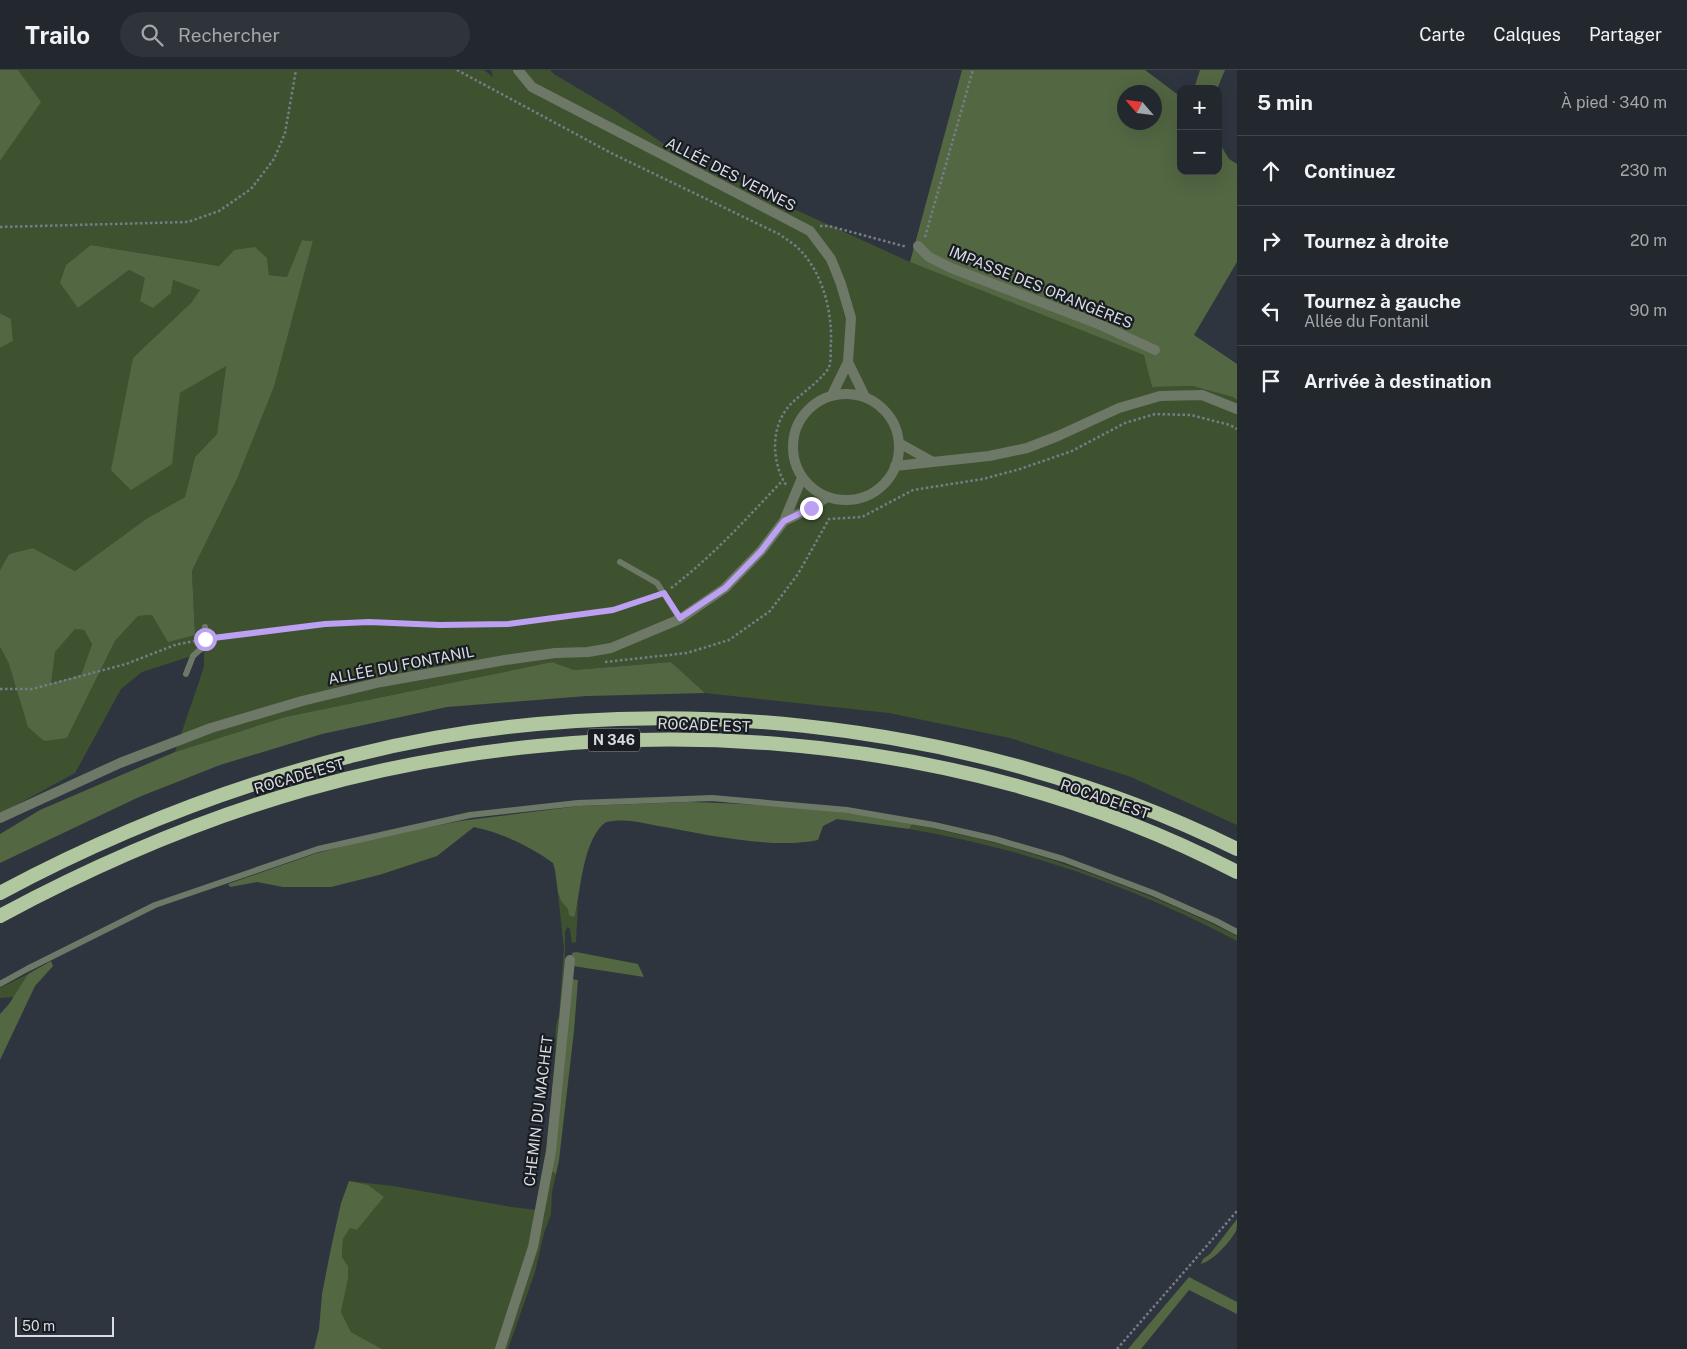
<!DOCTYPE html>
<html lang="fr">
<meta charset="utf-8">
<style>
body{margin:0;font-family:"Public Sans",sans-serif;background:#2f343b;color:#f1f3f6}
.controls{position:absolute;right:15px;top:15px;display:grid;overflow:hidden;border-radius:10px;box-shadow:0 5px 20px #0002}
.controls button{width:45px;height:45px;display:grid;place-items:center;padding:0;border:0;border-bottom:1px solid #40444b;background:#23282f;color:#f1f3f6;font:25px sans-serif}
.compass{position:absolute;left:1117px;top:15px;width:45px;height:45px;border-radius:50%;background:#23282f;box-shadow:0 5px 20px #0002;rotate:298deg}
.scale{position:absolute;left:15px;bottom:12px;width:99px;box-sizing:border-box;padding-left:5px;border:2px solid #d8dce3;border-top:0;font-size:14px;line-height:18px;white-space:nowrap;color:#d8dce3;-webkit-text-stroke:4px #191c21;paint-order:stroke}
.stop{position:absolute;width:15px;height:15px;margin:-11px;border:4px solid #bca0f2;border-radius:50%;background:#fff}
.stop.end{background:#bca0f2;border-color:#fff;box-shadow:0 1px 5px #0008}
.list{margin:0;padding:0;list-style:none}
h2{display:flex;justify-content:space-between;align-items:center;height:65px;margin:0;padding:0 20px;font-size:21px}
h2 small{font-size:16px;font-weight:400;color:#a3a6aa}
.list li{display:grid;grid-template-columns:32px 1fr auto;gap:15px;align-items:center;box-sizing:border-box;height:70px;padding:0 20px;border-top:1px solid #40444b}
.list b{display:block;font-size:19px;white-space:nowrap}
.list p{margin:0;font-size:16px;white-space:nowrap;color:#a3a6aa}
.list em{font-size:16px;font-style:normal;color:#a3a6aa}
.icon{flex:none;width:28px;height:28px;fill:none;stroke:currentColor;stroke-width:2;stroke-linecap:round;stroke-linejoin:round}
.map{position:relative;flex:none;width:1237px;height:1279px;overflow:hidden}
header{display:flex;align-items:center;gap:30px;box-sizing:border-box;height:70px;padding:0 25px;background:#23282f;border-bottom:1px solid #40444b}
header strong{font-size:24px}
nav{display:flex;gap:28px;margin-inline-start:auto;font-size:18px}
.search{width:350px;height:45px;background:#2f343b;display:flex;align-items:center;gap:12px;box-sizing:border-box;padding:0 18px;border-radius:28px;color:#a3a6aa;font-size:19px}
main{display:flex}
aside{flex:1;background:#23282f}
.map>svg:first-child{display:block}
.green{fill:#3f5230}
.forest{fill:#536743;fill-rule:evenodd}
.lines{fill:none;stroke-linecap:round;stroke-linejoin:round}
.path{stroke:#777c85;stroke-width:2.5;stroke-dasharray:2.5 2.5;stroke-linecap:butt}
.service{stroke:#6e7867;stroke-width:6}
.minor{stroke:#6e7867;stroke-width:10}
.trunk{stroke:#b1c7a0;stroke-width:14}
.route{stroke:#bca0f2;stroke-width:6}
.labels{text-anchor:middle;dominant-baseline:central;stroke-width:4.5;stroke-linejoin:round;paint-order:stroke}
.shield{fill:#191c21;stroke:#9fa2a9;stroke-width:1}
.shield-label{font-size:14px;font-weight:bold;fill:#d8dce3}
.street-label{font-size:15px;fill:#d8dce3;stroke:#191c21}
</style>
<header>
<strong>Trailo</strong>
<div class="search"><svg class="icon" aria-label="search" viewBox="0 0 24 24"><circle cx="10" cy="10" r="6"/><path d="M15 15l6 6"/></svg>Rechercher</div>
<nav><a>Carte</a><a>Calques</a><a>Partager</a></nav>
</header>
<main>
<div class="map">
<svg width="1237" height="1279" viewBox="0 0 1237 1279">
<rect width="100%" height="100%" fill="#2f353f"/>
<path class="green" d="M17 0H484L493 7 491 0H550L554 4 616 41 674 81 796 140 910 192 1145 285 1152 317 1192 316 1233 327 1237 330V755L1131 707 1010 668 889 643 705 623 671 592 574 600 552 592 285 647 175 682 204 597V582L142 602 121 619 75 703 0 744V577L9 594 67 668 115 571 138 546 152 545 195 565 192 501 237 409 274 317 313 171 302 170 288 207 269 205 267 188 234 180 219 196 91 175 78 238 129 200 145 208 173 210 201 220 191 233 172 395 180 323 226 295 217 364 195 387 185 427 146 449 75 501 33 478 9 484 0 500V278L13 271 11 249 0 243V91L40 32Z
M75 558 84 560 92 574 81 605 50 613 55 582Z
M913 753C947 763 983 768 1017 779 1092 802 1166 830 1237 866V871C1135 817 1023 778 909 759Z
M558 823 561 831 575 845 578 831 576 872 572 873 570 859 567 857 565 862V895L547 1085 535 1161 497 1279H382L351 1262 341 1242 348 1209V1196L342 1187 343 1169 350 1157 357 1160 384 1127 357 1113 349 1111 393 1116 511 1137 537 1140C548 1090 550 1038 555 987 557 973 553 959 559 946L564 879Z
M28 904 14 927 0 928V918Z
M551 1101 556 1104 552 1122 551 1144 544 1163 535 1202 508 1279H504L531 1196 544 1147Z"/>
<path class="forest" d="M0 0H18L41 32 0 91Z
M962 0H1145L1181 27V101H1218V71L1229 89 1237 94V192L1194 265 1237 294V330L1233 327 1192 316 1152 317 1144 285 910 192ZM1124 22H1154V52H1124Z
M1200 0H1225L1217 19H1194Z
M302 170 313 171 274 317 237 409 192 501 195 565 168 572 152 545 138 546 115 571 67 668 44 671 28 657 9 594 0 577V500L9 484 33 478 75 501 146 449 185 427 195 387 217 364 226 296 180 323 172 394 131 420 111 400 133 288 191 233 200 220 173 210 171 223 153 238 140 231 145 208 129 200 78 238 60 213 66 195 91 175 219 196 234 180 255 177 267 188 269 205 287 207ZM75 559 84 560 92 574 81 605 51 613 55 582Z
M0 243 11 249 13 271 0 278Z
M552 592 574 600 671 592 705 623 587 626 447 637 322 664 220 695 139 727 0 793V764L40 740 175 682 285 647Z
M688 732C763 734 839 739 913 753L909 759 837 749 823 756 818 770C775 779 713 766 670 758 650 755 627 747 606 752 583 769 581 818 575 845L573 847 569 845 568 839 561 831 558 823 555 800 553 793C530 776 502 763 474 757L437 786 379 805 331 817H283L257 812 230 817 228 814 317 783 375 768 460 751 579 736Z
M576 882 638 894 644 907 573 896 572 895V883Z
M51 891 53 896 35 916 0 990V944L9 934 28 904Z
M571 909 578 910 574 961 559 1090 556 1104 551 1101Z
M349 1111 368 1115 384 1127 357 1160 350 1158 343 1169 342 1187 348 1196V1209L341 1242 351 1262 382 1279H314L319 1259 322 1224 331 1178 341 1133Z
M1237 1149C1237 1153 1237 1158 1236 1161 1229 1173 1214 1190 1201 1194L1203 1189 1210 1184Z
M1189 1207 1237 1232V1244L1189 1220 1141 1279H1128Z"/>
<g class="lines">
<path class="path" d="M457 0 613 84 779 164C786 169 794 174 800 180 823 204 832 241 831 273 830 280 832 293 828 299 818 313 803 322 792 333 770 354 771 391 786 415
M820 156H829L907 177
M0 157 188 152 219 141 251 119 274 89 285 63 296 0
M925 167 973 0
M671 518C713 486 747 448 783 410
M215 568 325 554 369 552 440 555 508 553 613 540 655 526
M605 592 687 583 729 570 770 541 798 504 829 449 862 447 913 420 983 409 1020 399 1072 381 1125 353 1155 344 1191 345 1230 355 1237 359
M0 619H32L126 594 175 575 194 571
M1117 1279 1237 1141"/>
<path class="service" d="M620 492 657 513 680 549
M186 604 193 586 204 576 205 557
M0 914 27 899 155 835 318 779 470 745 578 733 712 728 847 740 934 755 995 769 1063 789 1153 823 1216 851 1237 862"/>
<path class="minor" d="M518 0 532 17 810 161 831 189 841 214 851 248 848 292 832 325
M918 176 929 187 951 198 1096 253 1155 280
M848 292 865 327
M793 377a53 53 0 1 1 106 0a53 53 0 1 1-106 0Z
M899 373 933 392
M895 396 989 386 1027 378 1058 366 1119 338 1160 326 1202 325 1237 339
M784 451 811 438 827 427
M0 748 120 693 211 658 302 631 381 612 505 590 555 583 588 582 611 578 680 549 725 518 761 481 784 451 802 408
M500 1279 533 1177 551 1081 570 890"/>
<path class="trunk" d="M0 823C112 763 231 716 355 685 641 613 972 648 1237 779
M0 846C97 794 199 750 304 720 606 634 957 656 1237 802"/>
</g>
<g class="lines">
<path class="route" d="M205 569 325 554 369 552 440 555 508 554 613 540 664 523 680 548 725 518 761 481 784 451 811 438"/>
</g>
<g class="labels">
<rect class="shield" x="588" y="658.5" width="52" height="23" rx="4"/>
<g class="shield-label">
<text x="614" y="670">N 346</text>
</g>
<g class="street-label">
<text transform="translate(731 104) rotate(27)">ALLÉE DES VERNES</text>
<text transform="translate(1041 217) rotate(22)">IMPASSE DES ORANGÈRES</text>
<text transform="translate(401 595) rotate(-11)">ALLÉE DU FONTANIL</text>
<text transform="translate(704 655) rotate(2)">ROCADE EST</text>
<text transform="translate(299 706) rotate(-16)">ROCADE EST</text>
<text transform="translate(1105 729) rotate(19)">ROCADE EST</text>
<text transform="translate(538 1041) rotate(-83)">CHEMIN DU MACHET</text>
</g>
</g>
</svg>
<div class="controls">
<button>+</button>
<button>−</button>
</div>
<svg class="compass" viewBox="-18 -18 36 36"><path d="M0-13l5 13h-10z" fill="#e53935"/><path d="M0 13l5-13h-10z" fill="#a3a6aa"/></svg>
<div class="scale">50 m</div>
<div class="stop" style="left:205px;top:569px"></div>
<div class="stop end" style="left:811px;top:438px"></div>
</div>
<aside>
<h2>5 min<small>À pied · 340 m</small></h2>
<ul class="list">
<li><svg class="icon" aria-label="ahead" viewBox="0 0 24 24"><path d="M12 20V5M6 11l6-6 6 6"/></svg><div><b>Continuez</b></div><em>230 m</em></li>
<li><svg class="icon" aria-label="right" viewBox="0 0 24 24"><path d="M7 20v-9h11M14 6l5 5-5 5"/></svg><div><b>Tournez à droite</b></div><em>20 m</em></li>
<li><svg class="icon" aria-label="left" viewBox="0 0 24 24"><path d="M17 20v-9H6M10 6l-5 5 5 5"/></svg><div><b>Tournez à gauche</b><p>Allée du Fontanil</p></div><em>90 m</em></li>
<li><svg class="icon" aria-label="arrive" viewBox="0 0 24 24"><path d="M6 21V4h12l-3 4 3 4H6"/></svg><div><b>Arrivée à destination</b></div></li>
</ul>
</aside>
</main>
